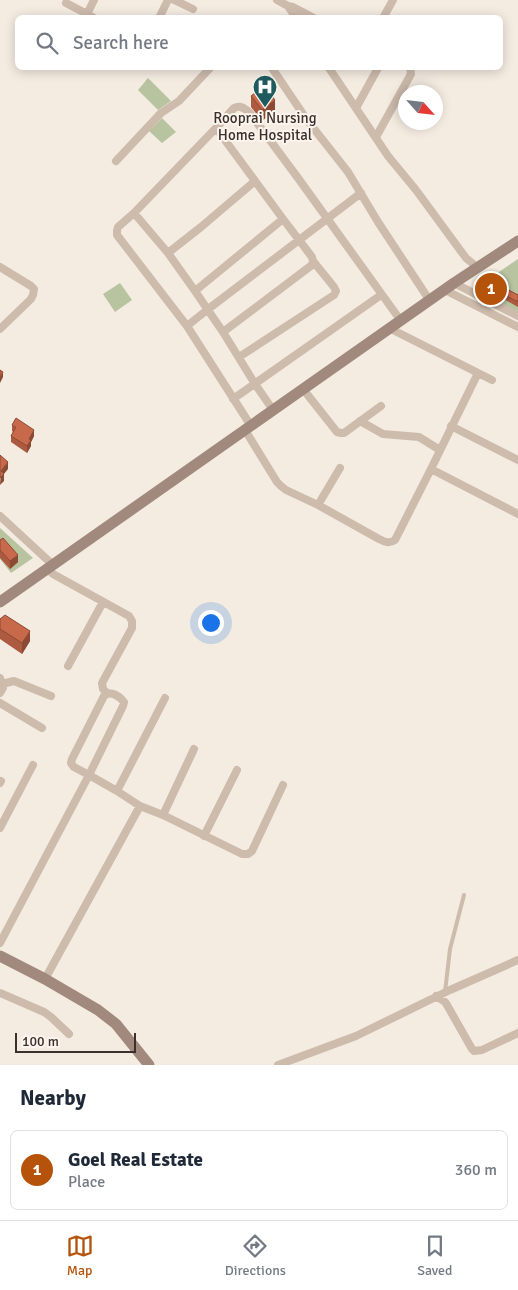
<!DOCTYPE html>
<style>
body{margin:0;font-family:Signika,sans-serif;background:#f6f6f7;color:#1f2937}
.compass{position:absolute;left:398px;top:85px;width:45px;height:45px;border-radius:50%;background:#fff;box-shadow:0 2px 12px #0003;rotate:117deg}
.scale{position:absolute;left:15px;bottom:12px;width:121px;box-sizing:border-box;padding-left:5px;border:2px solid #3b302b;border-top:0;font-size:14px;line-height:18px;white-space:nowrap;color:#3b302b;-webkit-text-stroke:4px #fbf5ee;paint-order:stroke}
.you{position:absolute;left:210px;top:622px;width:18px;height:18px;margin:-12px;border:4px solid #fff;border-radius:50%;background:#1a73e8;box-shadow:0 0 0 8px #1a73e833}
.badge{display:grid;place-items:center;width:32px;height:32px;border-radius:50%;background:#b45309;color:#fff;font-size:16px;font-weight:700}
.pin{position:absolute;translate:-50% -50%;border:2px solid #fff;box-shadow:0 1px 5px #0006}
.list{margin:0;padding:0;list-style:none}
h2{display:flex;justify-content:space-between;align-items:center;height:65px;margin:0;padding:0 20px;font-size:21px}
h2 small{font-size:16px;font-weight:400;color:#747a83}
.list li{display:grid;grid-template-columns:32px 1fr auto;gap:15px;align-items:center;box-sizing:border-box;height:80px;margin:0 10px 10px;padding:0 10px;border:1px solid #e0e1e3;border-radius:8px}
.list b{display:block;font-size:19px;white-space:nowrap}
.list p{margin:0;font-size:16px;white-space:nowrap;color:#747a83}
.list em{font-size:16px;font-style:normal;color:#747a83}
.icon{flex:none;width:28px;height:28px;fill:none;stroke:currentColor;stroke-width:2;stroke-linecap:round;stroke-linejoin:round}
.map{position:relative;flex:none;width:518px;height:1065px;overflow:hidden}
.search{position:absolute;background:#fff;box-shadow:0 2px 12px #0003;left:15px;right:15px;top:15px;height:55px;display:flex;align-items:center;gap:12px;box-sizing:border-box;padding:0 18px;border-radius:8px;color:#747a83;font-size:19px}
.sheet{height:155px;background:#fff}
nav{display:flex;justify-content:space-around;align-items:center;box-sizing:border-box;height:70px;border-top:1px solid #e0e1e3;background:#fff;font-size:14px;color:#747a83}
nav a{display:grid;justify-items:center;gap:2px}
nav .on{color:#b45309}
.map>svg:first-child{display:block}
.green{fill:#b8c4a0}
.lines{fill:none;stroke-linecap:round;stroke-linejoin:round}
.lane{stroke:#cdbbac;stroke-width:4}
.street{stroke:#cdbbac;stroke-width:8}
.secondary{stroke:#a18a7d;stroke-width:11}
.wall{fill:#ac5a40}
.shaded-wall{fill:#8c4a34}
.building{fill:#c8694b;stroke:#8c4a34}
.labels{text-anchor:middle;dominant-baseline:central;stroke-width:4;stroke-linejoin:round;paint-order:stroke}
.poi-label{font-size:15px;fill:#3b302b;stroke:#fbf5ee}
</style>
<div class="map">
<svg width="518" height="1065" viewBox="0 0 518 1065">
<rect width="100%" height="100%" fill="#f4ebe1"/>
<path class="green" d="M148 78 171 101 158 110 138 90Z
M162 118 176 132 162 143 149 131Z
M518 259V317L469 292Z
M120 283 132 300 115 312 103 294Z
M0 528 33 558 11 573 0 559Z"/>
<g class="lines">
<path class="lane" d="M445 992 450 949 464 895"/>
<path class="street" d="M94 0 87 14 94 18
M174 0 193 9
M277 0 288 6 296 18
M66 3 87 14
M288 6 293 7 314 18
M159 18 168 0
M383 18 393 0
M272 68 307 120 348 172 378 222 430 301
M329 68 388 156 416 190 466 258 478 268
M356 108 378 68
M216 128 283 219 312 257 313 261 312 265 223 332
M376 137 411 74 410 68
M116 161 161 113 179 101 210 68
M134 213 168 253 195 291 223 332 255 384 273 410
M168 253 201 227 255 181
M0 267 31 286 34 289 33 295 31 299 0 329
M454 283 518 316
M445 290 518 327
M195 291 283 219
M187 326 207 310 361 193
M391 329 492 380
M239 357 334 295 336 291 334 287 313 261
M303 389 337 432 341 433H344L381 406
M233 399 381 295
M360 421 383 434 419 437 440 450
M251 426 187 326 117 235V231L118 227 134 213 216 128 234 108C240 105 244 108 249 112L298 178 401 321
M451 426 518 460
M245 430 277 482 281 486 286 490 318 505 379 539C385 542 389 544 395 540L431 469 478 373
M431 469 518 514
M318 505 340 468
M0 516 53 565
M47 569 53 574 129 616 132 621V628L102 683 103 689 107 693
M68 666 103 602
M0 678 3 688 0 693
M2 684 14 681 51 696
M0 703 42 728
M0 783 1 781
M117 791 165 698
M163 815 194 749
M0 828 33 765
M204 836 237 770
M0 943 89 775 123 706 124 702C119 696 111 690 104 696L72 759 71 763 74 767 89 775 117 791 140 806 163 815 242 854H248L252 851 283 785
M45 979 140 806
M0 993 44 1012 51 1017 69 1034
M436 996 445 1002 447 1005 472 1049 474 1051 482 1050 518 1033
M278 1065 356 1036 450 990 518 960"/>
<path class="secondary" d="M0 602 454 283 518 241
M0 956 45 979 98 1010 116 1024 149 1065"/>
</g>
<path class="wall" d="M251 96 275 110 262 121 251 107Z
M482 283 518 295V307L482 287Z
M12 425 34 436 31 442V446L27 453 11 442V436L13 432 12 431Z
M0 540 18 562 10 569 0 558Z
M0 619 30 641 22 654 0 639Z"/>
<path class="shaded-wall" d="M275 100V110L262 121V110Z
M3 372V377L0 383V378Z
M34 430V436L31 442V446L27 453V446L29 439Z
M8 462V469L4 474V481L0 485 1 471Z
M18 555V562L10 569V561Z
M30 631V641L22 654V643Z"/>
<path class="building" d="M264 86 275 100 262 110 251 96Z
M488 279 518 295V302L482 283Z
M0 370 3 372 0 378Z
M16 418 34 430 29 439 31 440 27 446 11 436 16 427 12 425Z
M0 455 8 462 1 471 4 474 0 478Z
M3 538 18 555 10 561 0 550V540Z
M5 615 30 631 22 643 0 629V619Z"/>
<defs>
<symbol id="hospital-pin" viewBox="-11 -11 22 30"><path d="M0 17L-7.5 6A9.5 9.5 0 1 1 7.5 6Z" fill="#1f5a5e" stroke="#fbf5ee"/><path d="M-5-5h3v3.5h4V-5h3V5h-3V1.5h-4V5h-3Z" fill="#fff"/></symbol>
</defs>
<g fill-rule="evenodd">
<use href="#hospital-pin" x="251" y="73" width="28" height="38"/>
</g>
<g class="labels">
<g class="poi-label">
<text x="265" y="118">Rooprai Nursing<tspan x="265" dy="17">Home Hospital</tspan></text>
</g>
</g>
</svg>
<svg class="compass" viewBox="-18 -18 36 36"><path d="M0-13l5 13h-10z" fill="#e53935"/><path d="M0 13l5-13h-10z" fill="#747a83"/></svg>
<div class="scale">100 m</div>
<div class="you"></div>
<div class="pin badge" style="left:491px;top:289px">1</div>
<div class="search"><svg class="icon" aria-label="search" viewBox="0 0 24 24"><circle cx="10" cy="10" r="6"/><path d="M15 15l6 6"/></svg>Search here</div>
</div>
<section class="sheet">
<h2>Nearby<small></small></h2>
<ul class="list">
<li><span class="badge">1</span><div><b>Goel Real Estate</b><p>Place</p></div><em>360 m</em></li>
</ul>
</section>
<nav>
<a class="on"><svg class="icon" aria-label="map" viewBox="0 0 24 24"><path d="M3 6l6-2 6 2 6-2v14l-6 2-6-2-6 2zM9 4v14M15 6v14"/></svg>Map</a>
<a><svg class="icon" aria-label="directions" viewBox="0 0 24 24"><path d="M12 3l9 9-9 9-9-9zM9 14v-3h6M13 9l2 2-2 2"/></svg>Directions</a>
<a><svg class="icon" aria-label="saved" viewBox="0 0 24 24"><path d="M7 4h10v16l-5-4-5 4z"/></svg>Saved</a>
</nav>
